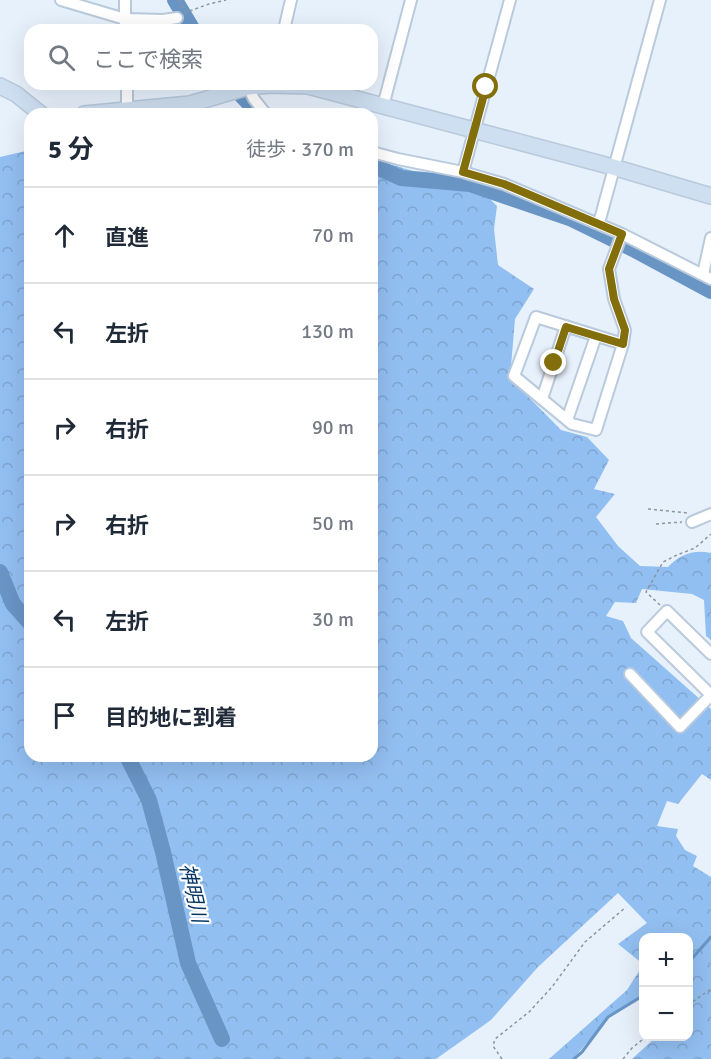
<!DOCTYPE html>
<html lang="ja">
<meta charset="utf-8">
<style>
body{margin:0;font-family:Signika,"Noto Sans JP",sans-serif;background:#f6f6f7;color:#1f2937}
.controls{position:absolute;right:18px;bottom:18px;display:grid;overflow:hidden;border-radius:12px;box-shadow:0 6px 24px #0002}
.controls button{width:54px;height:54px;display:grid;place-items:center;padding:0;border:0;border-bottom:2px solid #e0e1e3;background:#fff;color:#1f2937;font:30px sans-serif}
.stop{position:absolute;width:18px;height:18px;margin:-14px;border:4px solid #826e0a;border-radius:50%;background:#fff}
.stop.end{background:#826e0a;border-color:#fff;box-shadow:0 2px 6px #0008}
.list{margin:0;padding:0;list-style:none}
h2{display:flex;justify-content:space-between;align-items:center;height:78px;margin:0;padding:0 24px;font-size:26px}
h2 small{font-size:20px;font-weight:400;color:#747a83}
.list li{display:grid;grid-template-columns:39px 1fr auto;gap:18px;align-items:center;box-sizing:border-box;height:96px;padding:0 24px;border-top:2px solid #e0e1e3}
.list b{display:block;font-size:22px;white-space:nowrap}
.list em{font-size:20px;font-style:normal;color:#747a83}
.icon{flex:none;width:33px;height:33px;fill:none;stroke:currentColor;stroke-width:2;stroke-linecap:round;stroke-linejoin:round}
.map{position:relative;flex:none;width:711px;height:1059px;overflow:hidden}
.search{position:absolute;background:#fff;box-shadow:0 6px 24px #0002;left:24px;top:24px;width:354px;height:66px;display:flex;align-items:center;gap:15px;box-sizing:border-box;padding:0 21px;border-radius:18px;color:#747a83;font-size:22px}
.panel{position:absolute;background:#fff;box-shadow:0 6px 24px #0002;left:24px;top:108px;width:354px;height:654px;border-radius:18px}
.map>svg:first-child{display:block}
.forest{fill:url(#forest-crowns)}
.lines{fill:none;stroke-linecap:round;stroke-linejoin:round}
.stream{stroke:#6995c5;stroke-width:3}
.river{stroke:#6995c5;stroke-width:16}
.street-casing{stroke:#b9cadc;stroke-width:14}
.secondary-casing{stroke:#b9cadc;stroke-width:18}
.path{stroke:#8c949d;stroke-width:1.5;stroke-dasharray:3 3;stroke-linecap:butt}
.street{stroke:#fff;stroke-width:10}
.secondary{stroke:#cedff1;stroke-width:15}
.route{stroke:#826e0a;stroke-width:8}
.labels{text-anchor:middle;dominant-baseline:central;stroke-width:4.5;stroke-linejoin:round;paint-order:stroke}
.water-label{font-size:20px;font-style:italic;fill:#063764;stroke:#fdfdfd}
</style>
<div class="map">
<svg width="711" height="1059" viewBox="0 0 711 1059">
<defs>
<pattern id="forest-crowns" width="20" height="18" patternUnits="userSpaceOnUse" patternTransform="scale(1.5)"><rect width="20" height="18" fill="#92bff1"/><path d="M2 6a3 3 0 1 1 6 0M12 15a3 3 0 1 1 6 0" fill="none" stroke="#7ea4cf"/></pattern>
</defs>
<rect width="100%" height="100%" fill="#e7f1fc"/>
<path class="forest" d="M30 150V756H372V161L376 160 483 192 497 206 494 229 498 265 534 289 515 319 510 378 561 430 587 437 609 460 594 489 615 494 596 517 618 546 640 566 668 567C680 554 694 549 711 553V640L706 636 704 600 692 594 642 589 636 603 615 602 606 616 623 621 631 638 711 709V780L702 774 678 804 667 801 657 826 678 829 676 836 685 850 697 856 693 866 711 877V1059H632L656 1037 688 1036V938H644L643 964 618 944 647 923 618 893 538 967 491 1020 436 1059H0V157Z
M643 965V997L608 1018 573 1059H549L627 990Z"/>
<g class="lines">
<path class="stream" d="M688 963 711 937
M574 1059 582 1052 608 1017 644 995"/>
<path class="river" d="M175 0 193 30
M231 84 259 114
M372 165 401 178 470 184 572 219 633 249 711 291
M0 572 13 604 30 623
M127 756 149 800 163 852 188 963 222 1039"/>
<defs>
<path id="street" d="M61 0 125 19 163 20 177 18
M125 0V30
M284 30 291 0
M127 84V110
M248 87 254 99 266 114
M383 106 411 0
M372 152 398 159 463 172 504 184 622 234 711 279
M463 172 510 0
M599 223 660 0
M622 234 609 269 614 299 625 330 623 344 596 430 572 424 514 376 536 317 623 344
M703 274 711 238
M542 399 566 326
M567 420 596 336
M692 522 711 514
M711 654 667 611 647 632 711 695
M630 674 680 727 711 695"/>
<path id="secondary" d="M0 86 16 94 41 114
M84 114 190 104 248 87 271 85 308 86 613 167 711 196"/>
</defs>
<use href="#street" class="street-casing"/>
<use href="#secondary" class="secondary-casing"/>
<path class="path" d="M179 0 185 12
M184 13 209 4 226 0
M648 509 688 513
M656 524 682 522
M660 605 646 592 663 562 677 555 695 548 711 534
M688 1005 711 989
M502 1059 493 1046 495 1039 529 1012 552 987 585 942 626 907
M623 1059 632 1048 647 1036"/>
<use href="#street" class="street"/>
<use href="#secondary" class="secondary"/>
</g>
<g class="lines">
<path class="route" d="M486 87 463 172 504 184 622 234 609 269 614 299 625 330 623 344 566 327 554 363"/>
</g>
<g class="labels">
<g class="water-label">
<text transform="translate(193 893) rotate(77)">神明川</text>
</g>
</g>
</svg>
<div class="controls">
<button>+</button>
<button>−</button>
</div>
<div class="stop" style="left:486px;top:87px"></div>
<div class="stop end" style="left:554px;top:363px"></div>
<div class="search"><svg class="icon" aria-label="search" viewBox="0 0 24 24"><circle cx="10" cy="10" r="6"/><path d="M15 15l6 6"/></svg>ここで検索</div>
<section class="panel">
<h2>5 分<small>徒歩 · 370 m</small></h2>
<ul class="list">
<li><svg class="icon" aria-label="ahead" viewBox="0 0 24 24"><path d="M12 20V5M6 11l6-6 6 6"/></svg><div><b>直進</b></div><em>70 m</em></li>
<li><svg class="icon" aria-label="left" viewBox="0 0 24 24"><path d="M17 20v-9H6M10 6l-5 5 5 5"/></svg><div><b>左折</b></div><em>130 m</em></li>
<li><svg class="icon" aria-label="right" viewBox="0 0 24 24"><path d="M7 20v-9h11M14 6l5 5-5 5"/></svg><div><b>右折</b></div><em>90 m</em></li>
<li><svg class="icon" aria-label="right" viewBox="0 0 24 24"><path d="M7 20v-9h11M14 6l5 5-5 5"/></svg><div><b>右折</b></div><em>50 m</em></li>
<li><svg class="icon" aria-label="left" viewBox="0 0 24 24"><path d="M17 20v-9H6M10 6l-5 5 5 5"/></svg><div><b>左折</b></div><em>30 m</em></li>
<li><svg class="icon" aria-label="arrive" viewBox="0 0 24 24"><path d="M6 21V4h12l-3 4 3 4H6"/></svg><div><b>目的地に到着</b></div></li>
</ul>
</section>
</div>
